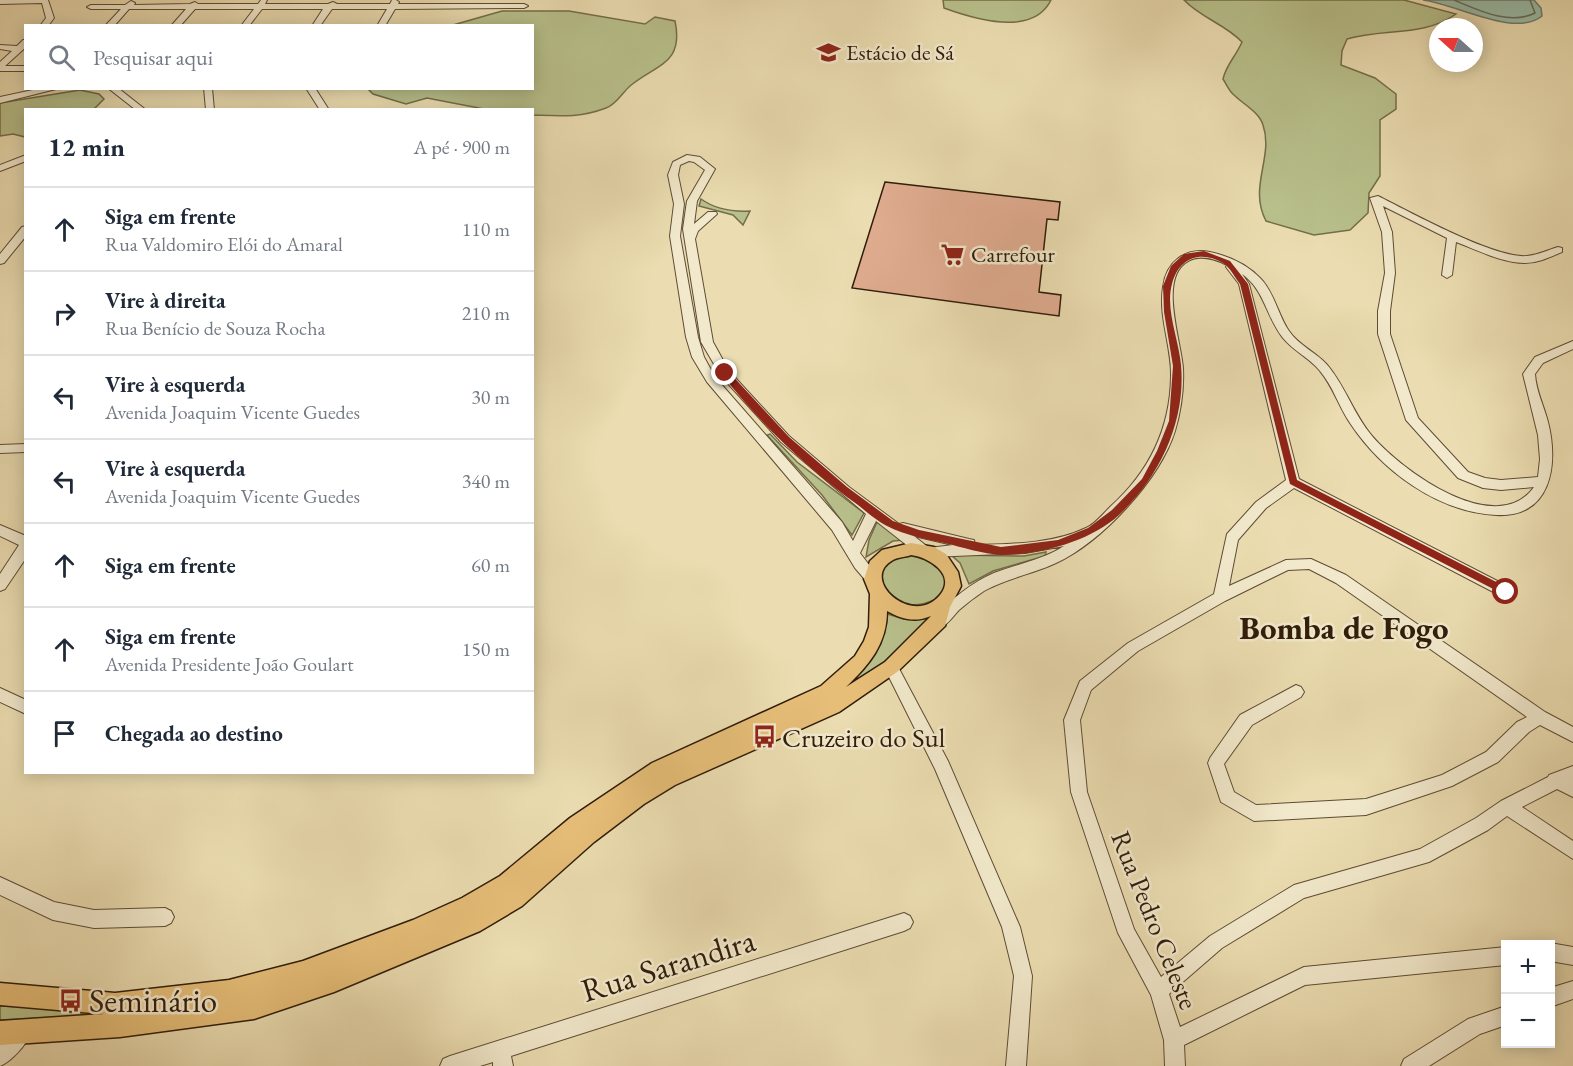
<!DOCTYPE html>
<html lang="pt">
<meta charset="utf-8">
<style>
body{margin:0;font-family:"EB Garamond",serif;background:#f6f6f7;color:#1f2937}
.controls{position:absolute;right:18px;bottom:18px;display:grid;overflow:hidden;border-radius:0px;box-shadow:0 3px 15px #0003}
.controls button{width:54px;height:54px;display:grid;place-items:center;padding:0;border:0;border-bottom:2px solid #e0e1e3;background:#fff;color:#1f2937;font:30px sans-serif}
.compass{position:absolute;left:1429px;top:18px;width:54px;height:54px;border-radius:50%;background:#fff;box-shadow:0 3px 15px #0003;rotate:291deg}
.stop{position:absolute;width:18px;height:18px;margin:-14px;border:4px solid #8f2418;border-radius:50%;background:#fff}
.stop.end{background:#8f2418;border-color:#fff;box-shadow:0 2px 6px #0008}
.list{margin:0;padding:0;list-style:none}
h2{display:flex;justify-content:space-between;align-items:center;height:78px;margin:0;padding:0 24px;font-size:26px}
h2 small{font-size:20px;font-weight:400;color:#747a83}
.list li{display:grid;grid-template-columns:39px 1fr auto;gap:18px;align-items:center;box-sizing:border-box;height:84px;padding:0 24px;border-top:2px solid #e0e1e3}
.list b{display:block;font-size:22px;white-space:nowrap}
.list p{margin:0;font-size:20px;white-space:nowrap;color:#747a83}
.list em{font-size:20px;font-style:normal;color:#747a83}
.icon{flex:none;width:33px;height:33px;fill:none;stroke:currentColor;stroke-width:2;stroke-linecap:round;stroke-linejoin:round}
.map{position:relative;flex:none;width:1573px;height:1066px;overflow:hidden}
.search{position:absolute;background:#fff;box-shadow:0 3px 15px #0003;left:24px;top:24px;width:510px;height:66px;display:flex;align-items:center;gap:15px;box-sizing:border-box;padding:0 21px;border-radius:0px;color:#747a83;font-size:22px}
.panel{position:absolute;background:#fff;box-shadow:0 3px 15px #0003;left:24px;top:108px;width:510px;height:666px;border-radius:0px}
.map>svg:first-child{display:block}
.green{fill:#b8c08b;stroke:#746e4a;stroke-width:1.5}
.water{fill:#99bca9;stroke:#6f7c69;stroke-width:1.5}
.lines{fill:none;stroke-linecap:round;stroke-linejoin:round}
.shore{stroke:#646c5a;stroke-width:1.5}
.building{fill:#e0ac90;stroke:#2f1c0a;stroke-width:1.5}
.minor-casing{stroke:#5e4c34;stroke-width:2}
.major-casing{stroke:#2f1c0a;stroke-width:3}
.minor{fill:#f2e9cc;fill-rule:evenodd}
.major{fill:#e6be78;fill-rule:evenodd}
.route{fill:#8f2418}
.labels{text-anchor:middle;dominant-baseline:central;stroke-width:5;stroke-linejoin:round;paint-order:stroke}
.far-poi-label{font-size:22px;fill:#2f1c0a;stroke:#f2e9cc;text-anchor:start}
.poi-label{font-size:27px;fill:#2f1c0a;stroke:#f2e9cc;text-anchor:start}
.street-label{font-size:27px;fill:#2f1c0a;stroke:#f2e9cc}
.district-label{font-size:33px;font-weight:bold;fill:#2f1c0a;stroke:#f2e9cc}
.near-street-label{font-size:33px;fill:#2f1c0a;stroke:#f2e9cc}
.near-poi-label{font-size:33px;fill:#2f1c0a;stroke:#f2e9cc;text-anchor:start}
</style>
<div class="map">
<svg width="1573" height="1066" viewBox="0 0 1573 1066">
<rect width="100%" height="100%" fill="#ebddb1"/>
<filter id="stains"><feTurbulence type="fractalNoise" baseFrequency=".00333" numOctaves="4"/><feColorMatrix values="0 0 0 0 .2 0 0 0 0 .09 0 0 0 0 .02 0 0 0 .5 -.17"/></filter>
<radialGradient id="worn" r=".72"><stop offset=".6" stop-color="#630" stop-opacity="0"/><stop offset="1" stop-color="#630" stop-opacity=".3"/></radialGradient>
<path class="green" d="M943 0H1051C1033 37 974 19 944 8Z
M1184 0H1404L1456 14C1424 37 1384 28 1347 39L1342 51 1341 65 1375 78 1396 94V109L1380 120V176L1369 193 1368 213 1350 230 1314 235 1266 221C1248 187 1274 157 1263 125 1259 112 1243 104 1234 95 1229 91 1227 85 1223 79 1226 65 1236 56 1242 42 1225 24 1201 18 1184 0Z
M502 11H569L645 24 655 17 675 21C684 64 657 64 630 86 622 93 616 105 606 108 580 118 560 116 533 115L532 110 484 109 427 98 406 104 373 94 368 89 532 88V26L453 25Z
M80 90 99 94 104 99 94 109 26 110 25 137 13 134 0 136V103Z
M701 199C715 209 732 212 750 211L743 225 733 215 699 206Z
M770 434 797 462 864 513 852 535 822 495 767 435Z
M877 522 905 540 893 541 866 557 869 540Z
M909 552 939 565C942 570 946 577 946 583 945 604 909 610 894 600 889 596 885 590 880 586V567L887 559Z
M1046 552 1045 556 993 571 969 584 960 563 951 555 1024 556Z
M884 613 904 619 931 617 882 664 832 696Z
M0 1006 121 1011V1014L0 1020Z"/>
<path class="water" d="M1423 0H1534L1541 8 1542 16C1515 38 1456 4 1423 0Z"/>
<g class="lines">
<path class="shore" d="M1454 0C1478 10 1510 26 1535 13L1530 0"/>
</g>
<path class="building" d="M885 182 1060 202 1058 220 1047 219 1039 292 1061 295 1059 316 852 288Z"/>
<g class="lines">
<defs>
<path id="minor" d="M0 0H48L54 18 48 26H40L46 18 42 3 0 4Z
M261 0H267L265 4H328L333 2 337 4H390L392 0H396L399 2 398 4H524L528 6 524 8 395 9 385 26H377L387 9H332L320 26H312L323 9H262L249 26H241L254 9H195L180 26H171L186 9H129L114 26H105L121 9H91L87 7 91 5H125L131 1 135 3 134 5 190 4 195 2 198 4H258Z
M23 40H26V47L5 66H26V71H0V62L12 51 0 49V45L17 46Z
M42 88H60L0 103V97Z
M108 88H118L146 110H136Z
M204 88H212L214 110H206Z
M306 88H315L329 110H320Z
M26 155V161L0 171V165Z
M687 155 700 157 715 169 697 201 694 224 708 212H716L717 214 698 231 695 239 713 342 729 371 789 436 849 487 899 524 903 523 969 539 974 540 975 545C1011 544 1053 544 1086 528 1094 525 1103 514 1110 507 1149 472 1170 430 1171 377 1172 347 1158 317 1163 287 1166 262 1185 247 1210 252 1229 256 1248 265 1261 279 1275 294 1278 315 1289 331 1299 346 1318 353 1329 367 1346 388 1354 415 1372 436 1401 470 1496 540 1534 487L1501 490 1483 488 1458 478 1406 420 1378 334V311L1385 273 1382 232 1370 198 1378 196C1410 212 1495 259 1527 256 1538 255 1548 250 1558 247L1562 248V252C1550 257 1538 263 1525 263 1502 263 1477 250 1456 242L1452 275 1447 278 1442 275 1447 238 1383 206 1392 232 1395 273 1390 311V334L1418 418 1468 472 1485 478 1501 480 1538 477 1540 459 1538 435 1523 374 1535 357 1573 341V349L1543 363 1535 374C1536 391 1544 406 1548 422 1559 465 1551 518 1496 515 1437 512 1381 470 1350 423 1339 407 1333 386 1320 371 1310 358 1293 351 1283 338 1266 317 1265 290 1242 274L1249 284 1299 479 1511 588 1513 592 1511 596H1501L1294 488 1266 508 1238 540 1229 586 1286 560 1311 559 1346 575 1545 712 1573 727V742L1540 725 1529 732 1498 762 1452 786 1366 815 1254 821 1221 802 1208 763 1210 758 1240 715 1296 685 1301 687 1304 692 1301 697 1252 725 1224 764 1234 792 1256 805 1366 799 1442 775 1486 752 1517 722 1527 717 1336 583 1309 569 1288 570 1225 601 1138 651 1091 690 1080 720 1087 792 1134 929 1161 977 1210 936 1294 885 1420 849 1476 818 1501 801 1548 777 1549 775 1573 766V797L1557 789 1522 807 1573 841V859L1507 816 1488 830 1429 862 1304 898 1222 948 1169 994 1180 1027 1304 967 1506 947V965L1305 985 1184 1045 1185 1066H1165L1164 1040 1151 995 1118 933 1071 792 1064 720 1080 681 1128 643 1214 594 1227 534 1256 502 1286 480 1239 284 1226 267 1227 265C1215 259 1201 254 1188 261 1158 277 1181 340 1183 368 1184 388 1181 411 1175 431 1160 479 1102 542 1056 563 1033 574 1007 578 984 591 975 597 967 603 959 610 954 615 949 623 943 626 938 627 938 626 934 625L932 621 934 617C952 599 971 583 994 573 1018 564 1042 560 1064 546L1025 553 931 557 918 554 876 521 860 553 879 578 877 582H867L855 568 832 530 707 382 692 357 686 337 670 236 674 204 668 175 673 162ZM689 161 694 162 705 170 687 201 683 229 701 342 721 376 781 442 866 514 853 541 842 522 715 377 704 357 698 337 680 236 684 204 678 175 680 165ZM914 536 953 545 929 548Z
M26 226V236L4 263 0 264V254L22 227Z
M26 444V452L0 453V445Z
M0 525 26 536V558L5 589 0 591V574L19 545 0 536Z
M891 661 896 663 948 761 1020 927 1032 976 1026 1066H1006L1014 976 1002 927 935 769 884 667 886 663Z
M0 688 26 700V714L0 702Z
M0 877 54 902 94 910 165 908 171 911 174 917 171 923 165 926 94 928 53 920 0 895Z
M904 913 910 916 913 922 910 928 904 931 511 1056 513 1066H493V1062L480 1066H440L443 1059 450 1056Z
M1550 943 1573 947V965L1550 961V944H1546Z
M1573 981V999L1550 1007V988Z
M1506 1006V1025L1480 1034 1429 1066H1401L1404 1059 1468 1019Z
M21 1023 28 1026 31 1033C26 1045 12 1061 0 1066V1042L14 1026Z"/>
<path id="major" d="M911 543 934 547 946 554 958 572 961 586 950 607 945 626 897 672 839 712 675 785 644 804 594 842 522 906 480 931 334 992 254 1019 120 1037 0 1045V1021L104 1014 0 1005V983L115 993 229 980 303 961 413 920 462 898 500 876 570 818 652 763 821 686 855 656 864 641 869 627 870 594 864 579 870 561 882 550ZM911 555C928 557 957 574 940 595 913 628 858 579 893 560 898 557 906 557 911 555ZM887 611C901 619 915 623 931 616L885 662 846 687C869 665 887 644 887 611Z"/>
</defs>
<use href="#minor" class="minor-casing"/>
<use href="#major" class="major-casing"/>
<use href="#minor" class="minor"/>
<use href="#major" class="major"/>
</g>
<path class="route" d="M1204 251 1230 261 1248 284 1297 480 1510 589V594H1503L1290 484 1240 284C1235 278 1230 267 1223 263 1200 249 1178 259 1172 284 1165 309 1179 340 1181 365 1186 421 1160 477 1119 515 1091 541 1040 555 1001 555 983 554 962 547 944 543 925 539 905 535 887 526 877 521 867 512 858 505 807 468 759 423 721 373L728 371 789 437 847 487 893 521 919 530 1001 547 1058 540 1088 528 1112 510 1142 479 1157 451 1169 421 1173 366 1164 312 1163 286 1171 266 1184 254Z"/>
<defs>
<symbol id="university-bare" viewBox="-9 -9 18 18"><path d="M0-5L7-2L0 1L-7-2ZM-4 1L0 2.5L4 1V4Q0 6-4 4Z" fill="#8f2418" stroke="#f2e9cc" stroke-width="2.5" paint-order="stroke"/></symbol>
<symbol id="supermarket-bare" viewBox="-9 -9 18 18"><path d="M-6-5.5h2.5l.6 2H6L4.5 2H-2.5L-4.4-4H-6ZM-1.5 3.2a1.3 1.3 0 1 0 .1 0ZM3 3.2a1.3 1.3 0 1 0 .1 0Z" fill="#8f2418" stroke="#f2e9cc" stroke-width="2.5" paint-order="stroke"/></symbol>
<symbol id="bus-bare" viewBox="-9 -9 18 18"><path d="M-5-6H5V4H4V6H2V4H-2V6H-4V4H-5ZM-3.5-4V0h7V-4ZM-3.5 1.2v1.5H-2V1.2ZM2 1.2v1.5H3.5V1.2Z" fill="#8f2418" stroke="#f2e9cc" stroke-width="2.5" paint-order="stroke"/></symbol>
</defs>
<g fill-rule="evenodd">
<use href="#university-bare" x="812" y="36" width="33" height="33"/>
<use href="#supermarket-bare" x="936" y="238" width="33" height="33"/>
<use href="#bus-bare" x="748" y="720" width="33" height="33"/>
<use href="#bus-bare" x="54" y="984" width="33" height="33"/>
</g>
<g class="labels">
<g class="far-poi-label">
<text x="846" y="52">Estácio de Sá</text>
<text x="971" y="254">Carrefour</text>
</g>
<g class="poi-label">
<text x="782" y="737">Cruzeiro do Sul</text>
</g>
<g class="street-label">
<text transform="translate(1155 920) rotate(68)">Rua Pedro Celeste</text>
</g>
<g class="district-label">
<text x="1344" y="627">Bomba de Fogo</text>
</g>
<g class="near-street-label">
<text transform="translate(668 965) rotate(-17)">Rua Sarandira</text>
</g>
<g class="near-poi-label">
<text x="89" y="1000">Seminário</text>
</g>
</g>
<rect width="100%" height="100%" filter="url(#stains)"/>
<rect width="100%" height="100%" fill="url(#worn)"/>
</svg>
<div class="controls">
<button>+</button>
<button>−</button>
</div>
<svg class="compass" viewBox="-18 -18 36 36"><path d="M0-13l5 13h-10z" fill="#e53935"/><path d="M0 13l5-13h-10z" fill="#747a83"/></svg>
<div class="stop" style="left:1506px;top:592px"></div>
<div class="stop end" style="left:725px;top:373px"></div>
<div class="search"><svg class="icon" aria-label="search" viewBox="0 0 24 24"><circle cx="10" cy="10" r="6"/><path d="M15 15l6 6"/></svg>Pesquisar aqui</div>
<section class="panel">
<h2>12 min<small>A pé · 900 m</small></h2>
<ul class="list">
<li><svg class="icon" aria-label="ahead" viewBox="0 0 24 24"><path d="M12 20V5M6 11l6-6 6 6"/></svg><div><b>Siga em frente</b><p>Rua Valdomiro Elói do Amaral</p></div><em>110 m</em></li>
<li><svg class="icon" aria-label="right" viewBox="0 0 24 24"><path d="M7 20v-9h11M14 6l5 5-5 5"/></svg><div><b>Vire à direita</b><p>Rua Benício de Souza Rocha</p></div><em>210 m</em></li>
<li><svg class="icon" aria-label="left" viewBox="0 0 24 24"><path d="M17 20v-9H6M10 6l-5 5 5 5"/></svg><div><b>Vire à esquerda</b><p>Avenida Joaquim Vicente Guedes</p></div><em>30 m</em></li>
<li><svg class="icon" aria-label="left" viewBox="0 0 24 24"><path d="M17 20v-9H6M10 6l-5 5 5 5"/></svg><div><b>Vire à esquerda</b><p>Avenida Joaquim Vicente Guedes</p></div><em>340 m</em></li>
<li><svg class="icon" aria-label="ahead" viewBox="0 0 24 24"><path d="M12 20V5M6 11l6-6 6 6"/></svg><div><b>Siga em frente</b></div><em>60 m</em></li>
<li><svg class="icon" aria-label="ahead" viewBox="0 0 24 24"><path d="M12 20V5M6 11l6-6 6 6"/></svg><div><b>Siga em frente</b><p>Avenida Presidente João Goulart</p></div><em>150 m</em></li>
<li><svg class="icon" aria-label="arrive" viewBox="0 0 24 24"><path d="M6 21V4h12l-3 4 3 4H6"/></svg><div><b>Chegada ao destino</b></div></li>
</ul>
</section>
</div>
